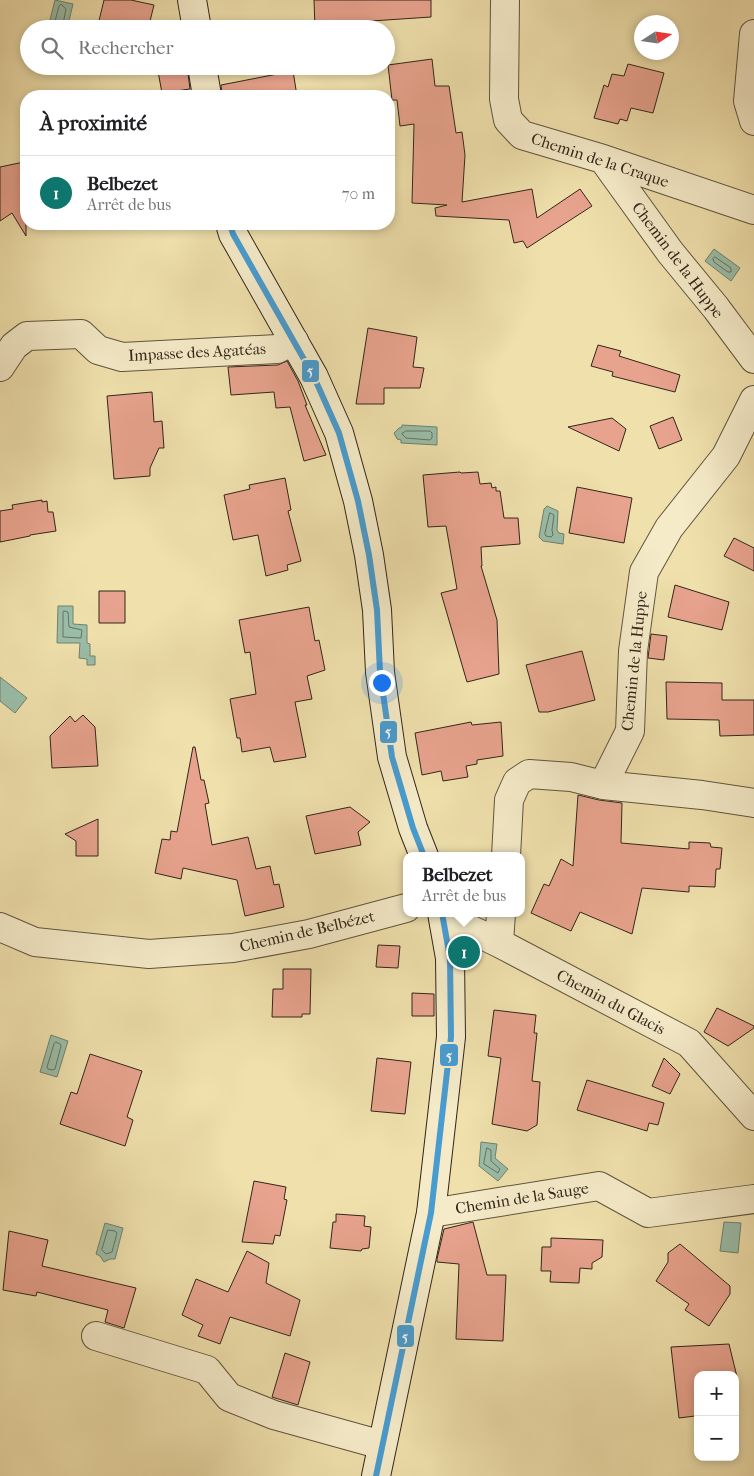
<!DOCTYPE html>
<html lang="fr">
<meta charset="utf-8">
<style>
body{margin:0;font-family:"IM FELL French Canon",serif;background:#f2f2f2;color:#202124}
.controls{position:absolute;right:15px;bottom:15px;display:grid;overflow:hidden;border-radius:10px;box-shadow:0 2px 8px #0003}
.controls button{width:45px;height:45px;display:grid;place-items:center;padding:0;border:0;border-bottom:1px solid #e0e0e0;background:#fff;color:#202124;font:25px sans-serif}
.compass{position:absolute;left:634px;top:15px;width:45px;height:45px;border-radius:50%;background:#fff;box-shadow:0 2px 8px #0003;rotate:78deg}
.you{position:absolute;left:381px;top:682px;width:18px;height:18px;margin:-12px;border:4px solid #fff;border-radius:50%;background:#1a73e8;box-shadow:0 0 0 8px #1a73e833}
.badge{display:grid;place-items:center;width:32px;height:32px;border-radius:50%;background:#0f766e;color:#fff;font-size:16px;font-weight:700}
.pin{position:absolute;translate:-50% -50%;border:2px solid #fff;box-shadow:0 1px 5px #0006}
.popup{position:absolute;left:403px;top:852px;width:122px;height:65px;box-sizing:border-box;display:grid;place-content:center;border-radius:10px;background:#fff;filter:drop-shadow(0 1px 4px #0005);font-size:16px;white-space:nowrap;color:#757577}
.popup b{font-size:19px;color:#202124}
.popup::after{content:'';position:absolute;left:50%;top:100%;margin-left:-10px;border:10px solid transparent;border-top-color:#fff}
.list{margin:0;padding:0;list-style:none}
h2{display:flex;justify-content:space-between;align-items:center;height:65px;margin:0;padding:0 20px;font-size:21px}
h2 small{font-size:16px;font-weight:400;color:#757577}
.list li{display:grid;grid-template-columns:32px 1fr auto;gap:15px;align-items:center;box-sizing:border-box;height:75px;padding:0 20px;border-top:1px solid #e0e0e0}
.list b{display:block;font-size:19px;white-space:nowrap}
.list p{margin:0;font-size:16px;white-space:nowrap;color:#757577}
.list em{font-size:16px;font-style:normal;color:#757577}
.icon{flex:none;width:28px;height:28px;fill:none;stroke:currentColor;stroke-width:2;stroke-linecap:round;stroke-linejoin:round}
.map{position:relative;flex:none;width:754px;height:1476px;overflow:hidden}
.search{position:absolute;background:#fff;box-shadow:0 2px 8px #0003;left:20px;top:20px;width:375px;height:55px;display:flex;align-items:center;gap:12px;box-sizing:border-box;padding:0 18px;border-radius:28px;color:#757577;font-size:19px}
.panel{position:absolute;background:#fff;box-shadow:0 2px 8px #0003;left:20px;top:90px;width:375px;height:140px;border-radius:20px}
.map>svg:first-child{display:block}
.water{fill:#9abda8;stroke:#70816f}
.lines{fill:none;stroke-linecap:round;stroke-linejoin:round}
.shore{stroke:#667261;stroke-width:1}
.building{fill:#e8a38e;stroke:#31261a}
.street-casing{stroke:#60543e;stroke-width:30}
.secondary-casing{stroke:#31261a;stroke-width:30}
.street{stroke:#f5ebc9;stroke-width:28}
.secondary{stroke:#f5ebc9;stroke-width:28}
.bus-1-casing{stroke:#f5ebc9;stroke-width:10}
.bus-1{stroke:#489cd0;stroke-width:6}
.labels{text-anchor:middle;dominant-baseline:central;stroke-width:4.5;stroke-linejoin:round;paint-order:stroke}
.street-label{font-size:16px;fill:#31261a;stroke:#f5ebc9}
.line-badge{stroke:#f5ebc9;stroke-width:2}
.badge-label{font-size:14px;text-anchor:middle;font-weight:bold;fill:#fff}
</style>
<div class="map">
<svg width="754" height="1476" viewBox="0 0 754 1476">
<rect width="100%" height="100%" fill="#efe0ac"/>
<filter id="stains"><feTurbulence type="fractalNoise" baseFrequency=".004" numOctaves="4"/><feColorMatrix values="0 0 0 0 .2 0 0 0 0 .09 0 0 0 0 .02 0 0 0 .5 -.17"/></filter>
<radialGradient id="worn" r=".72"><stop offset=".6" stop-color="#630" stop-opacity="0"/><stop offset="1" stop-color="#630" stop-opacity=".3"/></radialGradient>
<path class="water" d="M55 0 73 4 67 29 48 28Z
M714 249 740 268 731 281 705 261Z
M402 425 437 427V445L401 443V440L397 439 394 433 399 428 402 427Z
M547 506 558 511 557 530 559 533 564 534 563 544 543 541 539 537 544 509Z
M58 606H73V624L87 625V643L90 644V656H95V665H87V659L79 658 80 643H57Z
M0 677 27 698 15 713 0 701Z
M51 1035 68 1041 57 1077 40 1072Z
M481 1142 497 1144 495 1158 508 1169 498 1181 479 1166Z
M724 1222 741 1223 738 1253 720 1251Z
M105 1223 123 1228 115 1259H110L104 1262 100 1256 96 1254Z"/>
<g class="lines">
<path class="shore" d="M53 29 59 6 61 4 66 9 62 29
M715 257 731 268V272H728L714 262 713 259Z
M406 431H430L432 433V438L430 440 406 438 402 434Z
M550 513 554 515 552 530 553 535 551 537 546 536 545 534Z
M64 611 68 612 69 627 82 630 81 638 63 637V613Z
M56 1042 60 1044 61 1046 55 1069 52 1070 48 1069 47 1067 54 1044Z
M487 1148 491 1150V1161L500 1169 498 1173 484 1164Z
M108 1230 115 1231 117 1233 112 1252 106 1254 102 1250Z"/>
</g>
<path class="building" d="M104 0H131L154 5 148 29H97Z
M314 0H431V17L341 23V29H315Z
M432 59 435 86H449L456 133 462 132 465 155 462 202 532 189 537 218 580 189 592 206 527 248 523 241 514 243 509 220 436 216 435 208 447 205 412 203 414 124 400 126 397 100H392L388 65Z
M628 64 664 73 653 113 631 108 627 121 620 119 618 124 594 118 604 85 608 87 612 74 624 76Z
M157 66H187L190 89 162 93Z
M293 71 297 96H222L221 85Z
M24 162V166H26V236L12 213 0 221V167Z
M368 328 417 337 413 367 424 368 420 388H384V404H356Z
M598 345 621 351 619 356 680 375 675 392 612 376 613 372 591 366Z
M287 361 298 381 307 405H305L326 455 304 461 290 407 276 408 274 392 231 395 228 367 278 365Z
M152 392 154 422 162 421 164 448H159L150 468V476L114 479 107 396Z
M673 417 682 440 659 449 650 426Z
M612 418 626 429 619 451 568 427Z
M460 472 461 473 478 472 480 484 491 483 492 488 496 487V491H500L504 518H518L520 544 481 547 482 566H481L497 620 499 674 467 682 441 593 457 589 446 526 428 527 423 475Z
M285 478 291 510 288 511 301 561 287 565 288 570 266 576 258 535 233 540 224 495 250 489 249 485Z
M577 487 632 498 624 543 569 533Z
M42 500V502L47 501 48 512H53L56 531 30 535V536L0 542V511L13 509 12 505Z
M734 538 754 548V571L724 556Z
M675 585 729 602 722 630 668 617Z
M99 591H125V623H99Z
M309 607 315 641 319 640 325 670 307 676 312 699 295 702 306 757 274 762 270 747 242 752 240 738H237L230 699 256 694 250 652 245 653 239 620Z
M651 634 667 636 664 660 648 658Z
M582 651 595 700 548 712H539L526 665Z
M666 682 722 683V700H754V735L720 736 719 720 667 719Z
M83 715 95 727 98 766 52 768 50 736 70 716 75 722Z
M471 722 472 725 501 722 503 756 477 760V764L466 766 468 777 443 781 441 771 422 775 415 733Z
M193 747H195L201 780H204L209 803 205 804 212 845 248 837 256 869 270 866 274 885 279 884 284 907 245 916 237 880 183 868 181 879 155 873 162 839 170 840 171 831 177 832Z
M578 795 599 800 622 803 621 843 689 849V842L710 843 711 847 722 848 720 869H716L715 887 689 886V892L642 888 632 934 580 912 571 931 531 913 544 884 549 886 561 859 573 866Z
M350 807 370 822 358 832 361 845 315 854 306 816Z
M98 819V856H76V841L65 834Z
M378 945 400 946 398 968 376 967Z
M283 969H311L310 1014H302V1017H272L273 989H283Z
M412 993 434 994V1016H412Z
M717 1008 754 1026V1028L728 1046 704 1032Z
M494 1010 536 1015 534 1033H537L532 1081 540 1082 537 1125 527 1131 492 1124 501 1058 488 1056Z
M90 1054 142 1071 127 1117 133 1120 125 1146 60 1124 71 1092 77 1094Z
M377 1058 411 1062 405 1114 371 1111Z
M664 1058 680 1074 670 1094 652 1086Z
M587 1080 664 1103 658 1125 649 1123 647 1131 577 1110Z
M254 1181 286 1187 284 1199 287 1200 280 1236 275 1235 273 1244 242 1242Z
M336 1214 365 1216 364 1226 371 1227 369 1248 362 1249 361 1251 330 1248 333 1222H336Z
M473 1222 487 1275H506L503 1341 456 1339 459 1264 437 1262V1259L444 1229Z
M9 1231 48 1240 42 1266 136 1288 124 1328 105 1322 108 1310 37 1292 36 1296 3 1290Z
M551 1238 603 1240 602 1257 592 1263V1269L580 1268 579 1283 550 1282 551 1271H541L542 1247H551Z
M680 1244 730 1286V1294L709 1326 685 1310 689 1304 656 1281 668 1262V1253Z
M247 1251 269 1263 266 1283 300 1300 290 1336 230 1317 220 1344 198 1336 203 1325 182 1315 196 1279 228 1292Z
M729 1344 738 1381 735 1383V1375H698V1414L695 1416 679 1418 671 1347Z
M285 1353 310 1362 298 1405 272 1397Z"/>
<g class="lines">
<defs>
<path id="street" d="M505 0 504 99 508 120 522 135 603 159 754 210
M754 34 748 101 754 121
M603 159 670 252 716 308 754 359
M0 367 14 346 27 336 81 334 98 350 122 357 277 349 294 341
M603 785 630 731 633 651 644 572 669 528 726 456 754 400
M506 856 509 800 517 782 529 774 571 777 603 785 702 795 754 803
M444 923 463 926 499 943 689 1043 754 1116
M0 927 35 942 149 954 233 948 309 934 406 908
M499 943 501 913
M431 1213 599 1186 648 1213 754 1199
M96 1336 207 1370 229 1397 274 1415 382 1445"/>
<path id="secondary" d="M192 0 197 29
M202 66 207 96
M230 224 233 234 314 377 339 433 358 501 369 555 377 610 380 672 392 757 413 828 424 856
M376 1476 431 1213 451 1037 450 958 442 913"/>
</defs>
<use href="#street" class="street-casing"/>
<use href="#secondary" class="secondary-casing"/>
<use href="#street" class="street"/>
<use href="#secondary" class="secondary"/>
<defs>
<path id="bus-1" d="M230 224 233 234 314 377 339 433 358 501 369 555 377 610 380 672 392 757 413 828 424 856
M376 1476 431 1213 451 1037 450 958 442 913"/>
</defs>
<use href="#bus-1" class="bus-1-casing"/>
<use href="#bus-1" class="bus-1"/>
</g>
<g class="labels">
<g class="street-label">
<text transform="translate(600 160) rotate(18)">Chemin de la Craque</text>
<text transform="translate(678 260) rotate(53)">Chemin de la Huppe</text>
<text transform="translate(197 352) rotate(-3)">Impasse des Agatéas</text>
<text transform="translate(634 661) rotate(-84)">Chemin de la Huppe</text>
<text transform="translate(307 931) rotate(-13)">Chemin de Belbézet</text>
<text transform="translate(611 1002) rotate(28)">Chemin du Glacis</text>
<text transform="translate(522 1198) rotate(-9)">Chemin de la Sauge</text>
</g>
</g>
<g class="line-badge">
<rect x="301" y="359" width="19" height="24" rx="5" fill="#489cd0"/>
<rect x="379" y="720" width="19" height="24" rx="5" fill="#489cd0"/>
<rect x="439" y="1043" width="20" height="24" rx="5" fill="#489cd0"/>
<rect x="396" y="1324" width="19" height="24" rx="5" fill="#489cd0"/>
</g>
<g class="badge-label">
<text x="310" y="375">5</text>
<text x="388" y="736">5</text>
<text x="449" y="1060">5</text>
<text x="405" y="1341">5</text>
</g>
<rect width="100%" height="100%" filter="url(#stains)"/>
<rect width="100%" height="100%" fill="url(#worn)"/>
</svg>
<div class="controls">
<button>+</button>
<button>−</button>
</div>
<svg class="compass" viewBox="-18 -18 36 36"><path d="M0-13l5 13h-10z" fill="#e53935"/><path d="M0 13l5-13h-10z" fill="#757577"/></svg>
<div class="you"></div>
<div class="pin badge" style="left:464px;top:952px">1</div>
<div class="popup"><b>Belbezet</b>Arrêt de bus</div>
<div class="search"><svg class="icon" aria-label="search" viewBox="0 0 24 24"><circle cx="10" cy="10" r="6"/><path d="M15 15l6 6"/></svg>Rechercher</div>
<section class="panel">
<h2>À proximité<small></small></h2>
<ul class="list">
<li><span class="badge">1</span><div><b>Belbezet</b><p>Arrêt de bus</p></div><em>70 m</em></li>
</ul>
</section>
</div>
